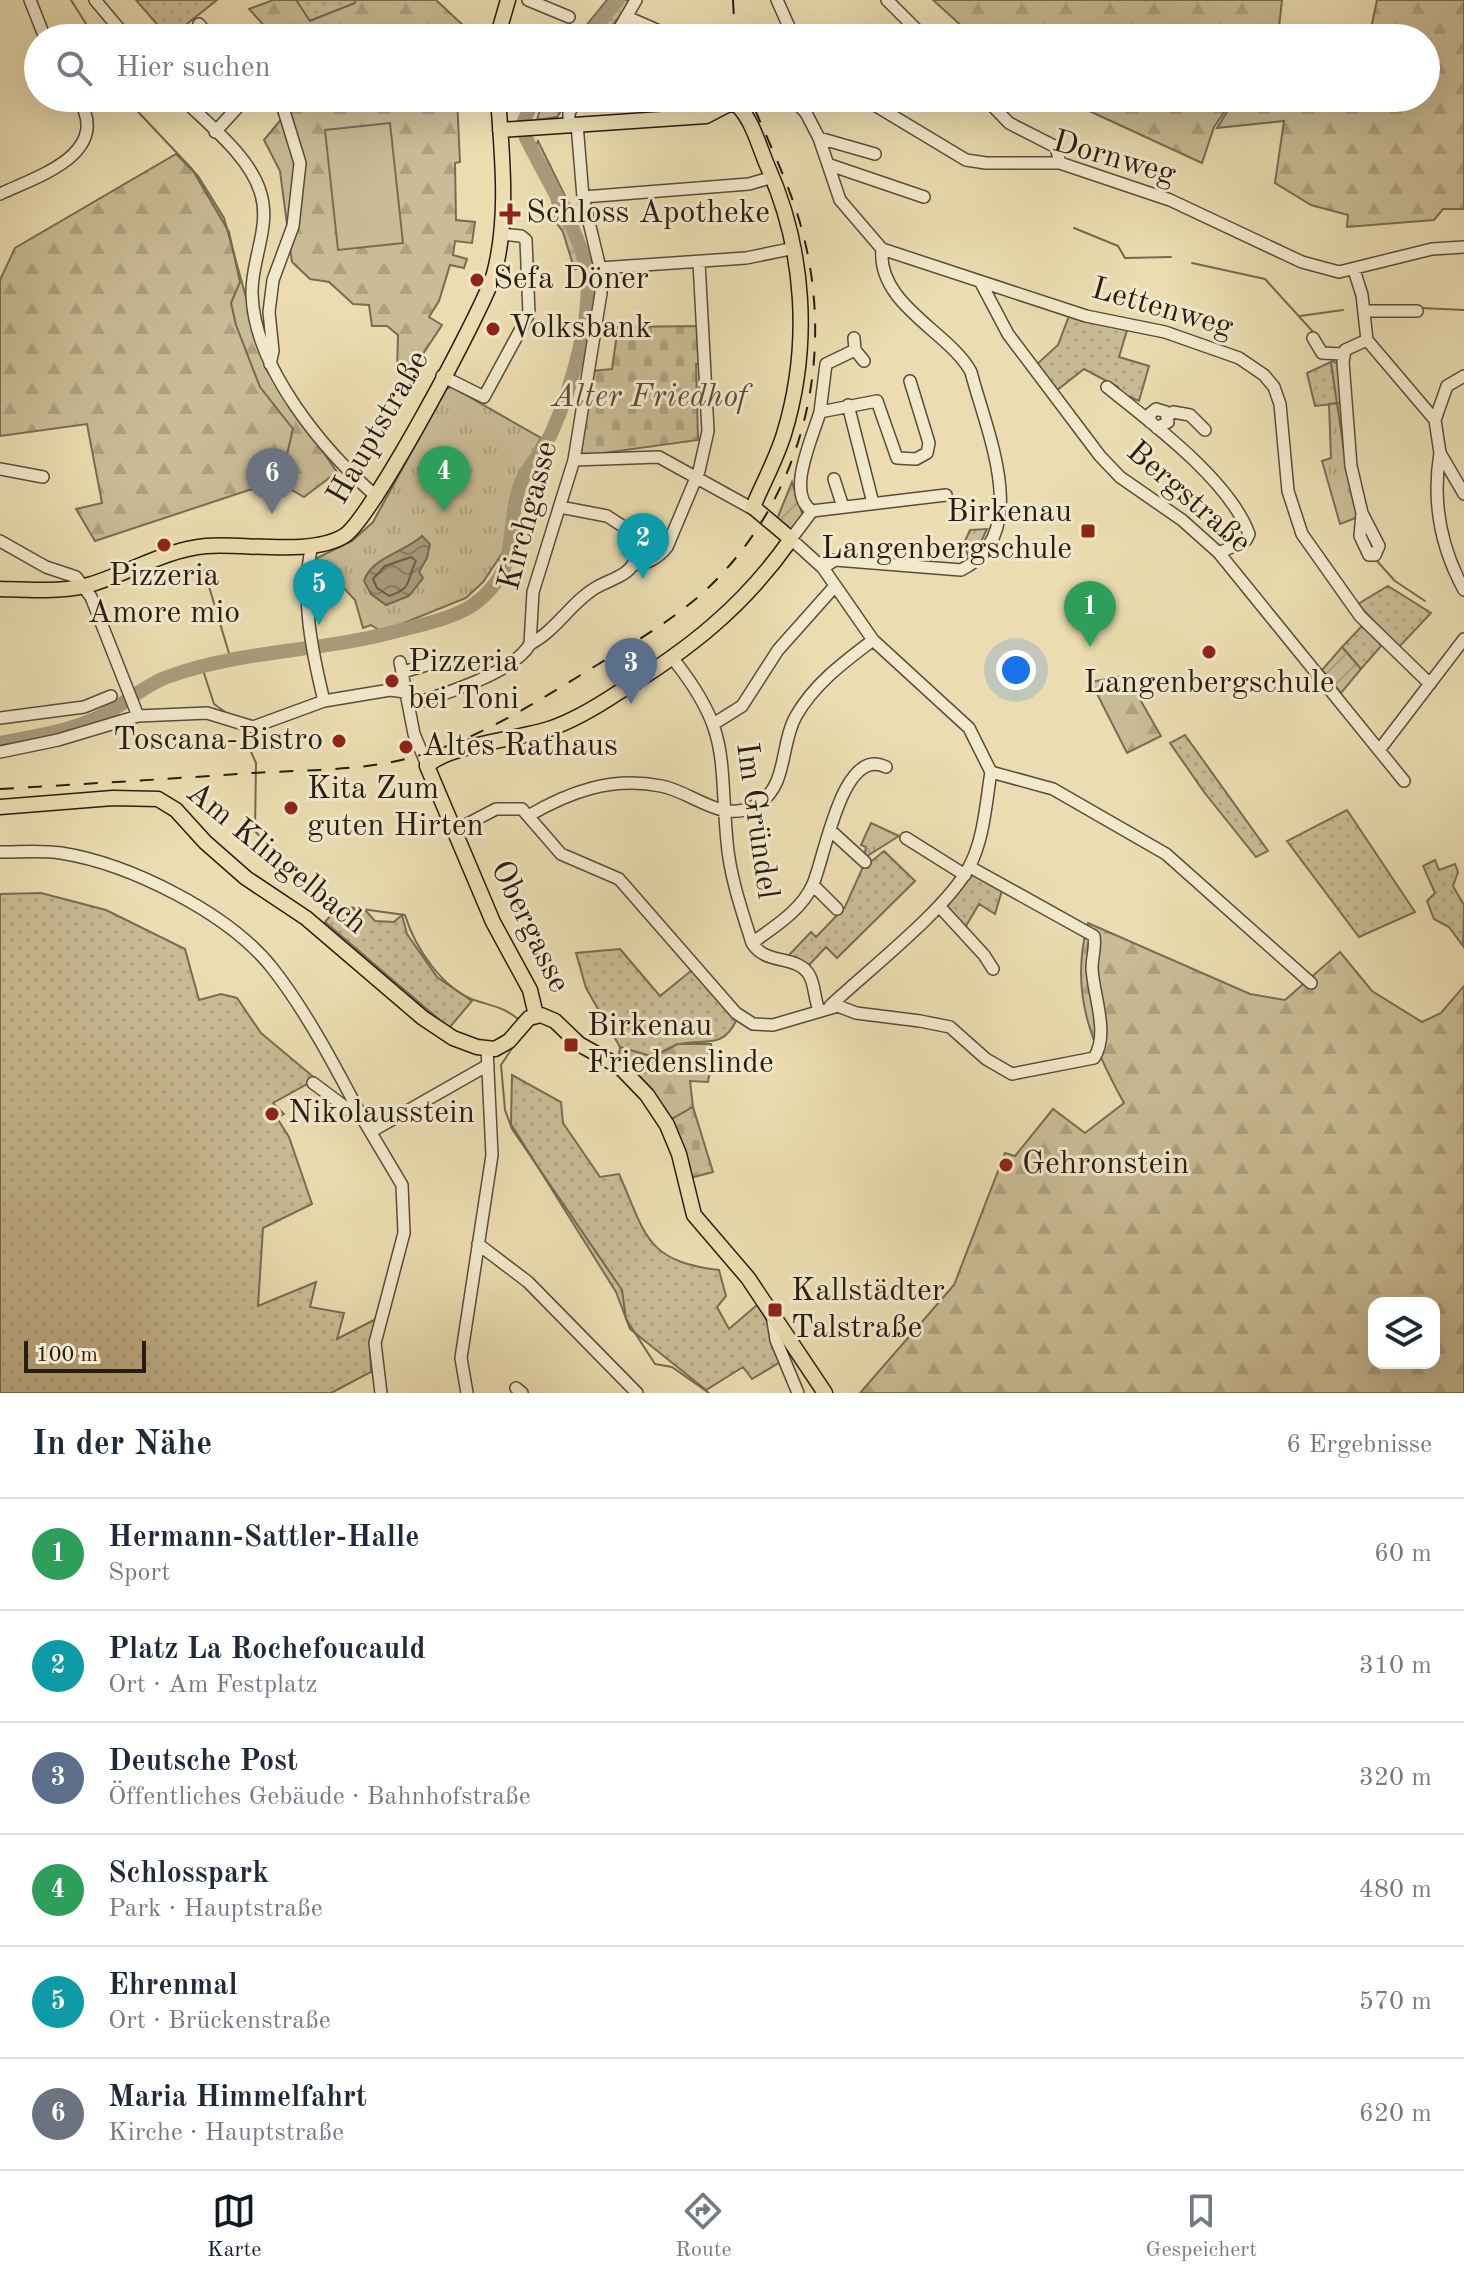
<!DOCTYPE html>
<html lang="de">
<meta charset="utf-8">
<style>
body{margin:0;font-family:"Old Standard TT",serif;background:#f2f2f3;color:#1f2937}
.controls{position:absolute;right:24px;bottom:24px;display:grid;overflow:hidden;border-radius:16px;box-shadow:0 8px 32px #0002}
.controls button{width:72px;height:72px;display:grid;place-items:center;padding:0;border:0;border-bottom:2px solid #e0e1e3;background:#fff;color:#1f2937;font:40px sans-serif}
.scale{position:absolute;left:24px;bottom:20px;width:122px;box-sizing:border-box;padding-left:8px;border:4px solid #291c12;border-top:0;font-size:22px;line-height:28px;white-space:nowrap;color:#291c12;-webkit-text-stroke:6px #f2e9cc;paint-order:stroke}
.you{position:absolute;left:1016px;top:670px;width:28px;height:28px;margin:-20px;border:6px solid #fff;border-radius:50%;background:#1a73e8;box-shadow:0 0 0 12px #1a73e833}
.badge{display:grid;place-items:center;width:52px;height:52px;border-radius:50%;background:#111827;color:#fff;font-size:26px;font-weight:700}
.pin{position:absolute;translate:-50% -66px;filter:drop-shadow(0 2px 4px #0008)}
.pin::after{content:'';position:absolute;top:42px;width:28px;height:24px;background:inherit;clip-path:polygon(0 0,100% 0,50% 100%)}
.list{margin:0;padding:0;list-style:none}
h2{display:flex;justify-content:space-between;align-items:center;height:104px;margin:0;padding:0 32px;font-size:34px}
h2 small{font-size:26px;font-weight:400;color:#747a83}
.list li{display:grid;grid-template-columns:52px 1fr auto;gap:24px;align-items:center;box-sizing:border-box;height:112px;padding:0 32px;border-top:2px solid #e0e1e3}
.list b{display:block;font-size:30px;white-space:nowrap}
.list p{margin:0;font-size:26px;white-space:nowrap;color:#747a83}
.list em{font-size:26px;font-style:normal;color:#747a83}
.icon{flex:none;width:44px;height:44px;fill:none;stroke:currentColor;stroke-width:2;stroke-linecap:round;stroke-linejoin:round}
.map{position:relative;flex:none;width:1464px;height:1393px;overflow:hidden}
.search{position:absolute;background:#fff;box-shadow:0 8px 32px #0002;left:24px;right:24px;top:24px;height:88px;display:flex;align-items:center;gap:20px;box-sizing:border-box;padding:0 28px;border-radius:44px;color:#747a83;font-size:30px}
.sheet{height:776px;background:#fff}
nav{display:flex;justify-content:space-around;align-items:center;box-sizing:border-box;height:112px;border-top:2px solid #e0e1e3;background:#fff;font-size:22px;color:#747a83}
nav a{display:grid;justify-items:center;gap:4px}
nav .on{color:#111827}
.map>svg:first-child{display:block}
.grass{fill:url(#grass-dots);stroke:#7a6c54;stroke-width:2}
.forest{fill:url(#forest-firs);stroke:#7a6c54;stroke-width:2;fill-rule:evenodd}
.cemetery{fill:url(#cemetery-stones);stroke:#7a6c54;stroke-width:2}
.park{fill:url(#park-tufts);stroke:#7a6c54;stroke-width:2}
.garden{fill:url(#garden-furrows);stroke:#7a6c54;stroke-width:2}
.pitch{fill:#cabc96;stroke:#7a6c54;stroke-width:2}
.water{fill:url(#water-waves);stroke:#766851;stroke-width:2}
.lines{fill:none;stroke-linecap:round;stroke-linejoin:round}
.shore{stroke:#695c46;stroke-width:2}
.stream{stroke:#766851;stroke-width:2}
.river{stroke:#a99b7b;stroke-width:14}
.minor-casing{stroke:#5a4c3a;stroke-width:14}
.major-casing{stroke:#291c12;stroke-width:17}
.minor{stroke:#f2e9cc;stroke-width:11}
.major{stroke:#ebddb1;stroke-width:14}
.rail{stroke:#291c12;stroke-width:2;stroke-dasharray:14 14;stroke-linecap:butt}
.poi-dot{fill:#8f2418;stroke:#f2e9cc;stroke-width:3}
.labels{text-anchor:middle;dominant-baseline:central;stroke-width:6;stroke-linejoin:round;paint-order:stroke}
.street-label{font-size:32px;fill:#291c12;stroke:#f2e9cc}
.poi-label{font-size:32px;fill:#291c12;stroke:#f2e9cc;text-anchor:start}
.park-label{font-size:32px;font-style:italic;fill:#594c3a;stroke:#f2e9cc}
</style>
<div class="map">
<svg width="1464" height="1393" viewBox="0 0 1464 1393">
<defs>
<pattern id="grass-dots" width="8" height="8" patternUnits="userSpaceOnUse" patternTransform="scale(2)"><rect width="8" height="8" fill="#cabc96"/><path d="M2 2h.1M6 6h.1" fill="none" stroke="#aea180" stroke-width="1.8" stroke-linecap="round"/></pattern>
<pattern id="forest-firs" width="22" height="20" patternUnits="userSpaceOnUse" patternTransform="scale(2)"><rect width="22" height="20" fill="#cabc96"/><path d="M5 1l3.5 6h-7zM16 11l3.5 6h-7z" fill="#aea180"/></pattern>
<pattern id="cemetery-stones" width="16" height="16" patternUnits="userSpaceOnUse" patternTransform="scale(2)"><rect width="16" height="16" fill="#cabc96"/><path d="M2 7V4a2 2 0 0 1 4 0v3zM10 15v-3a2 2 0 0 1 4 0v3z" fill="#aea180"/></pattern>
<pattern id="park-tufts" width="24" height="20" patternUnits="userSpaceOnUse" patternTransform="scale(2)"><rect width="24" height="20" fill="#cabc96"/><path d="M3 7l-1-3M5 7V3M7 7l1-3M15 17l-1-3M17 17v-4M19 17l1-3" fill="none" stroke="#aea180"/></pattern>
<pattern id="garden-furrows" width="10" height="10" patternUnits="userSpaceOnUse" patternTransform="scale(2)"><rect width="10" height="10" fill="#cabc96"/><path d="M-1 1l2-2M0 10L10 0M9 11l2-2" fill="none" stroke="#aea180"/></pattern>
<pattern id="water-waves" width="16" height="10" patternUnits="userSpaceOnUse" patternTransform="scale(2)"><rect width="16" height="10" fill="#a99b7b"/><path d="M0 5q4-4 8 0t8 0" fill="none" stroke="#8a7e63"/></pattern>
</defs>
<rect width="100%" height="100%" fill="#ebddb1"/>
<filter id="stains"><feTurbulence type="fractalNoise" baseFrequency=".0025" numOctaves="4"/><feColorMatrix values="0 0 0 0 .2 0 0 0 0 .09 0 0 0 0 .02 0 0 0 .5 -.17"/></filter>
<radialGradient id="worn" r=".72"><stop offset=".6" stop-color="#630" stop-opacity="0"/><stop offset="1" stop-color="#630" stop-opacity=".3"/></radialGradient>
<path class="grass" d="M136 0H217L169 38Z
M296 0H355L356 3 309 21Z
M607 0H632L611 27 606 26 597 38H576Z
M538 141 569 204 585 268 570 270 573 265 563 232 556 222 550 189 536 164 534 150Z
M1069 316 1128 327 1119 357 1149 366 1139 401 1116 391 1118 387 1084 369 1056 391 1036 365 1058 345Z
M1333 361 1339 365 1341 403 1315 406 1307 373Z
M1388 586 1431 613 1398 648 1358 604Z
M1362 626 1382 645 1361 669 1342 647Z
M1185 735 1268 851 1256 857 1204 792 1170 743Z
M1347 810 1415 912 1359 937 1287 841Z
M884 851 915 881 837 958 826 947 809 965 787 957 811 932 816 937 845 907 862 869Z
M1435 860 1439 870 1455 864 1458 872 1453 886 1464 905 1463 946 1449 927 1434 919 1427 901 1435 893 1423 866Z
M971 872 1003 887 995 914 979 904 963 931 947 907Z
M41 893 106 910 185 949 199 1000 221 994 237 998 261 1033 316 1079 273 1103 284 1114 277 1118 289 1137 312 1204 263 1228 258 1306 316 1282 310 1307 344 1313 337 1339 376 1319 370 1343 371 1372 331 1393H0V894Z
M338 907 366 911 375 921 394 922 402 915 407 934 437 977 472 1001 449 1028 325 922Z
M620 949 660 996 692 970 737 1019C722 1052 702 1037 677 1045 669 1047 661 1053 653 1057L620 1047 586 988 576 953Z
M512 1075 561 1102 563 1123 600 1177 619 1174C646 1235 645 1261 719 1270L726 1296 717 1307 729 1329 758 1304 787 1358 752 1379 743 1367 706 1390 630 1329 616 1292 511 1124Z"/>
<path class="forest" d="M273 0H296L310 21 355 3V0H436L466 28V38H275L249 9Z
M933 0H1282L1279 27 1274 38H975Z
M1377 0H1464V209H1443L1434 220 1347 227 1348 215 1311 205 1275 183 1284 121 1217 128 1236 98H1426V38H1369Z
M294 98H457L460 162 455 163 456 220 475 222 472 243 455 241 453 255 467 259 464 268 450 265 439 301 429 317 442 325 408 377 397 371 398 335 387 326H372L369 305 353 304 329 282 310 279 292 262 280 171 264 140 294 104Z
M1061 98H1234L1214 127 1202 163Z
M176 154 198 176 224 218 266 369 337 472 304 497 285 486 249 490 95 541 76 509 102 503 87 424 0 436V280L15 248Z
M1126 675 1161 736 1127 753 1091 682Z
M1088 923 1250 994 1285 1000 1340 952 1372 991 1422 1022 1441 1013 1464 986V1393H860L954 1285 1005 1153 1015 1156 1053 1109 1085 1133 1124 1103C1091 1044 1069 991 1088 923ZM1374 1303H1434V1363H1374Z
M678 1044H711L713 1054 708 1082 690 1081 693 1107 670 1120 618 1060 620 1047 653 1057Z"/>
<path class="cemetery" d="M700 326 703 363 696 364 698 440 582 456 578 452 592 371 612 369 618 327Z
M693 1107 713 1172 690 1178 670 1120Z"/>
<path class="park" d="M543 98H570L557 117 537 120Z
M452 387 541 438 514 487 503 552 483 582 466 598 389 629 379 630 371 625 363 628 355 600 340 584 312 594 313 569 317 558 352 541 373 522 446 389Z
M1341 403 1344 449 1358 517 1340 524 1322 461 1331 458 1329 404Z
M987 529 973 559H969L964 543 970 530Z
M871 823 899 836 864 858 866 847 861 845Z"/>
<path class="garden" d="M792 482 803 516 792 531 777 519Z
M1342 647 1361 669 1341 693 1322 670Z"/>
<path class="pitch" d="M390 123 403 243 338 250 325 130Z"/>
<path class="water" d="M422 536 430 544 427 558 419 572 423 578 409 596 386 605 371 594 364 581C371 558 403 553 422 536Z"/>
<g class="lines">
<path class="shore" d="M411 557 416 561C406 579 414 588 389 596L377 588 373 579 385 566Z"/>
<path class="stream" d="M71 0 95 38
M125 98 192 169 229 232 240 282 231 303 236 325 260 387 293 429 284 467
M1074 228 1118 246 1125 258 1171 257
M1192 263 1265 279 1315 334
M1421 308 1464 310
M1300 316 1343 310
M1331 363 1345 457
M1377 561 1395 581 1425 601
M204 570 231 660
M202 667 214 704 228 714
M240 727 256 763 255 831 295 876 340 906 405 915C415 948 443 990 477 1001 493 1006 505 1008 518 1019
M513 1047 501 1065 505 1110 512 1129 622 1290 626 1319 655 1364 672 1367 709 1393"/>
<path class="river" d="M586 38 618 0
M0 743C35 736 73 731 105 714 126 703 145 685 167 677 240 650 319 652 393 632 417 626 452 619 473 605 521 570 505 538 518 492 523 471 542 453 551 434 570 392 596 308 585 263 575 223 544 175 526 138L524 121 534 98"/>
<defs>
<path id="minor" d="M30 0 45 38
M95 0 127 38
M528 0 569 17
M777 0 794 38
M887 0 925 38
M627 17 675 38
M199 24 210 38
M614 38 636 0
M182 98C208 124 249 156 260 191 272 226 251 259 252 294 254 368 324 451 377 497
M792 98 806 113 819 138 840 200 882 249 1086 316 1165 332 1239 358 1264 375 1274 387 1280 404 1288 491 1302 534 1360 616 1430 684
M863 98 966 160 986 163H1060L1170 200 1302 262 1339 272 1432 249 1464 247
M985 98 1009 123 1056 147 1060 163
M569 125V113L578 98
M215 132 236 109 227 98
M819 138 875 154
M830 165 924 197
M0 194C38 176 113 154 78 98
M583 197 749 184 773 177
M600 268 746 258 795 248
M1354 270 1362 295 1367 340 1435 420 1440 453 1464 494
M981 283 1008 334 1100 456 1120 477 1182 520 1219 553 1404 781
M1364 311H1417
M1313 338 1322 353 1343 354
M855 350 864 361
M270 364 273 351 269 312 273 280 293 226 300 163 280 98
M442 376 484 397 529 314 526 240 521 236 500 234
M1107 387C1151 422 1230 481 1249 534L1246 540 1219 553
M848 405 873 503
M820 412 826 364 855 350 854 338
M1168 416 1173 412 1190 415 1205 430
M1435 420 1447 386 1464 376
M1150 422V414L1156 409 1166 412 1168 422 1157 428
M1440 453C1432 501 1441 548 1464 590
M574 460 659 457 753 509
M0 469 43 477
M834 479 843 507
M946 495 812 511 791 539 823 568 873 640 969 728 991 772 1053 789 1166 854 1311 983
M560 507 607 516 627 529
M812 511C785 494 813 437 820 412L877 401 897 458 916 459 927 453 929 443 910 381
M1362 513 1360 536 1369 555H1375L1379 546 1362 513 1351 466 1343 362 1345 350 1367 340
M0 541 46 567 76 577 91 597 138 716
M312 545C300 595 312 652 324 701
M823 568 835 560 961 570C1034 534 986 431 971 372 950 332 877 305 882 249
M530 644C556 631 572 601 597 587 609 580 627 576 633 564 645 566 659 557 667 547L699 471 708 431 699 262
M674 660C731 732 719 757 727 842 730 877 742 911 752 943 765 965 795 955 808 973 815 982 814 999 819 1010
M400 662 414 734 427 765
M403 672 430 664
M410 705C441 695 514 673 530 644L533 592 574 460 601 293 600 268 583 197 577 124
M0 718 84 707 111 696
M715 723 742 706 778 650 835 586
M1380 749 1464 639
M0 752 58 740 138 716 207 713 253 727 324 701 390 690 405 692
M528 816C569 792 612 776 661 786 694 792 723 826 758 804 788 786 780 744 796 716 814 684 844 662 873 640
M830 830 865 862
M452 832 496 809H522L561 854 619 879 736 1013 753 1024 773 1025 838 1006 856 1013 920 1021 950 1027 986 1059 1012 1074 1094 1058C1110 1033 1093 995 1092 968 1092 957 1096 947 1094 936L970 867
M906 838 965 875
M0 852C20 852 41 850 61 853 130 864 229 913 273 969 308 1014 337 1070 364 1121
M813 885 837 909
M939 906 984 955 993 969
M752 943C774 927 802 910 813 884 825 857 842 745 886 767
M830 1006C867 971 947 909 969 867 984 840 986 802 991 772
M313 1083 364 1121 402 1185 404 1233 375 1343 381 1393
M372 1131 488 1065
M478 1244 528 1282 637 1393
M772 1315 776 1340 798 1393
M516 1388 522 1393
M467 1393 461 1358 492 1155 487 1049"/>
<path id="major" d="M497 38 508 0
M500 130 706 116 729 104 737 105C752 119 759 146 767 165 805 249 811 346 784 434 776 460 763 483 753 507L791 539C744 606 689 650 619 692 598 706 573 721 549 729 518 739 448 745 427 766L493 922 530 990 536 1015
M0 589C28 590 57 592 85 586 126 575 163 550 206 546 245 543 311 556 344 536 371 520 483 310 494 274 509 218 502 155 498 98
M0 807 113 798 158 799 176 810 205 842 246 878 306 918 423 1018 453 1038 477 1047 495 1049 509 1041 529 1018 541 1015 555 1021 579 1044 620 1067 647 1095 667 1125 679 1154 694 1215 748 1278 825 1393"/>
</defs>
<use href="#minor" class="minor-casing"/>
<use href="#major" class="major-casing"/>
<use href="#minor" class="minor"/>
<use href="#major" class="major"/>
<path class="rail" d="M733 0 735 38
M0 789C84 784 168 779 252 773 303 770 356 771 406 759 476 742 536 702 597 665 635 642 675 619 708 588 804 496 836 357 802 230 790 185 768 141 750 98"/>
</g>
<g class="poi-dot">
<path d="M506 202h8v8h8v8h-8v8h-8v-8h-8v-8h8z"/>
<circle cx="477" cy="280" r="8"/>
<circle cx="493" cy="329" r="8"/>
<rect x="1080" y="523" width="16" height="16" rx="4"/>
<circle cx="164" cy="545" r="8"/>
<circle cx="1209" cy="652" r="8"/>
<circle cx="392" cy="681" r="8"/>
<circle cx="339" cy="741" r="8"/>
<circle cx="406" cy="747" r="8"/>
<circle cx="291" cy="808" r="8"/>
<rect x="563" y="1037" width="16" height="16" rx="4"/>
<circle cx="272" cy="1114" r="8"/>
<circle cx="1006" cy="1165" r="8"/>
<rect x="767" y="1302" width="16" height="16" rx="4"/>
</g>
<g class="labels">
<g class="street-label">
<text transform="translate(1114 159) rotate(16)">Dornweg</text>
<text transform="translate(1162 309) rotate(16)">Lettenweg</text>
<text transform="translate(379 428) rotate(-60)">Hauptstraße</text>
<text transform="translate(1188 498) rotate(41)">Bergstraße</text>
<text transform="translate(529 516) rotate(-75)">Kirchgasse</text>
<text transform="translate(756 821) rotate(82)">Im Gründel</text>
<text transform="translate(276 859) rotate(39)">Am Klingelbach</text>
<text transform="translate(529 927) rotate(64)">Obergasse</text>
</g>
<g class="poi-label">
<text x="526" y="214">Schloss Apotheke</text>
<text x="493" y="280">Sefa Döner</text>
<text x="509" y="329">Volksbank</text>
<text x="1072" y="513" text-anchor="end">Birkenau<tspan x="1072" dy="37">Langenbergschule</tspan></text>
<text x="164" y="577" text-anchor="middle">Pizzeria<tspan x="164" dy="37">Amore mio</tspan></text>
<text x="408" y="663">Pizzeria<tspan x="408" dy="37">bei Toni</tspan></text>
<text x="1209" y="684" text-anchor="middle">Langenbergschule</text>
<text x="323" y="741" text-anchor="end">Toscana-Bistro</text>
<text x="422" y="747">Altes Rathaus</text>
<text x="307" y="790">Kita Zum<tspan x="307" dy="37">guten Hirten</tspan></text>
<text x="587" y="1027">Birkenau<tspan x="587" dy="37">Friedenslinde</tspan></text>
<text x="288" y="1114">Nikolausstein</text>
<text x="1022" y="1165">Gehronstein</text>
<text x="791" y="1292">Kallstädter<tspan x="791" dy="37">Talstraße</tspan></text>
</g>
<g class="park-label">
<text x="650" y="398">Alter Friedhof</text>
</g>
</g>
<rect width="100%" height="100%" filter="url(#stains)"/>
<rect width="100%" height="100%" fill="url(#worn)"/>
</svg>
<div class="controls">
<button><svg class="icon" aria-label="layers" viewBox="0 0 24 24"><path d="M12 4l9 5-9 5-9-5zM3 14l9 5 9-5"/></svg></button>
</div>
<div class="scale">100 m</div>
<div class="you"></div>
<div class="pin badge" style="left:1090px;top:647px;background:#2e9e5b">1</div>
<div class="pin badge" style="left:643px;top:579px;background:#0f9aa8">2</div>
<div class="pin badge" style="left:631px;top:704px;background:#5c6f8a">3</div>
<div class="pin badge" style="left:444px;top:512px;background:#2e9e5b">4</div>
<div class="pin badge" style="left:319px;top:625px;background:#0f9aa8">5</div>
<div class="pin badge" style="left:272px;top:514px;background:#6b7280">6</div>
<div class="search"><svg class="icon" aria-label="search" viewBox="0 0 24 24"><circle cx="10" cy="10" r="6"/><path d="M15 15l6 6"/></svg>Hier suchen</div>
</div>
<section class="sheet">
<h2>In der Nähe<small>6 Ergebnisse</small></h2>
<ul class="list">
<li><span class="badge" style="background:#2e9e5b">1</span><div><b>Hermann-Sattler-Halle</b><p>Sport</p></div><em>60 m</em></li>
<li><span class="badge" style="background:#0f9aa8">2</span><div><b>Platz La Rochefoucauld</b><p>Ort · Am Festplatz</p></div><em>310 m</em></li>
<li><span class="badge" style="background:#5c6f8a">3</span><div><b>Deutsche Post</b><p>Öffentliches Gebäude · Bahnhofstraße</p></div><em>320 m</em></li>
<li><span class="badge" style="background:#2e9e5b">4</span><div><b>Schlosspark</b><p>Park · Hauptstraße</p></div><em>480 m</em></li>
<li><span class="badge" style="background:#0f9aa8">5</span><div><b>Ehrenmal</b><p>Ort · Brückenstraße</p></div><em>570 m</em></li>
<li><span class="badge" style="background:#6b7280">6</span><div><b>Maria Himmelfahrt</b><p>Kirche · Hauptstraße</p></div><em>620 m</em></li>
</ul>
</section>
<nav>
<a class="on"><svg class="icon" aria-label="map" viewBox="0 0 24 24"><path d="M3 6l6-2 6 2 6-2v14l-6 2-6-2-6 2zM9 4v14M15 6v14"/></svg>Karte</a>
<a><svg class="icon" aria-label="directions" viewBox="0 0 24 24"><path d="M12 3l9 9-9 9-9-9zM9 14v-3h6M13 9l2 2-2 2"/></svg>Route</a>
<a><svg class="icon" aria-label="saved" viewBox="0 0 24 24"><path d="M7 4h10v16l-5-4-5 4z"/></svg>Gespeichert</a>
</nav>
